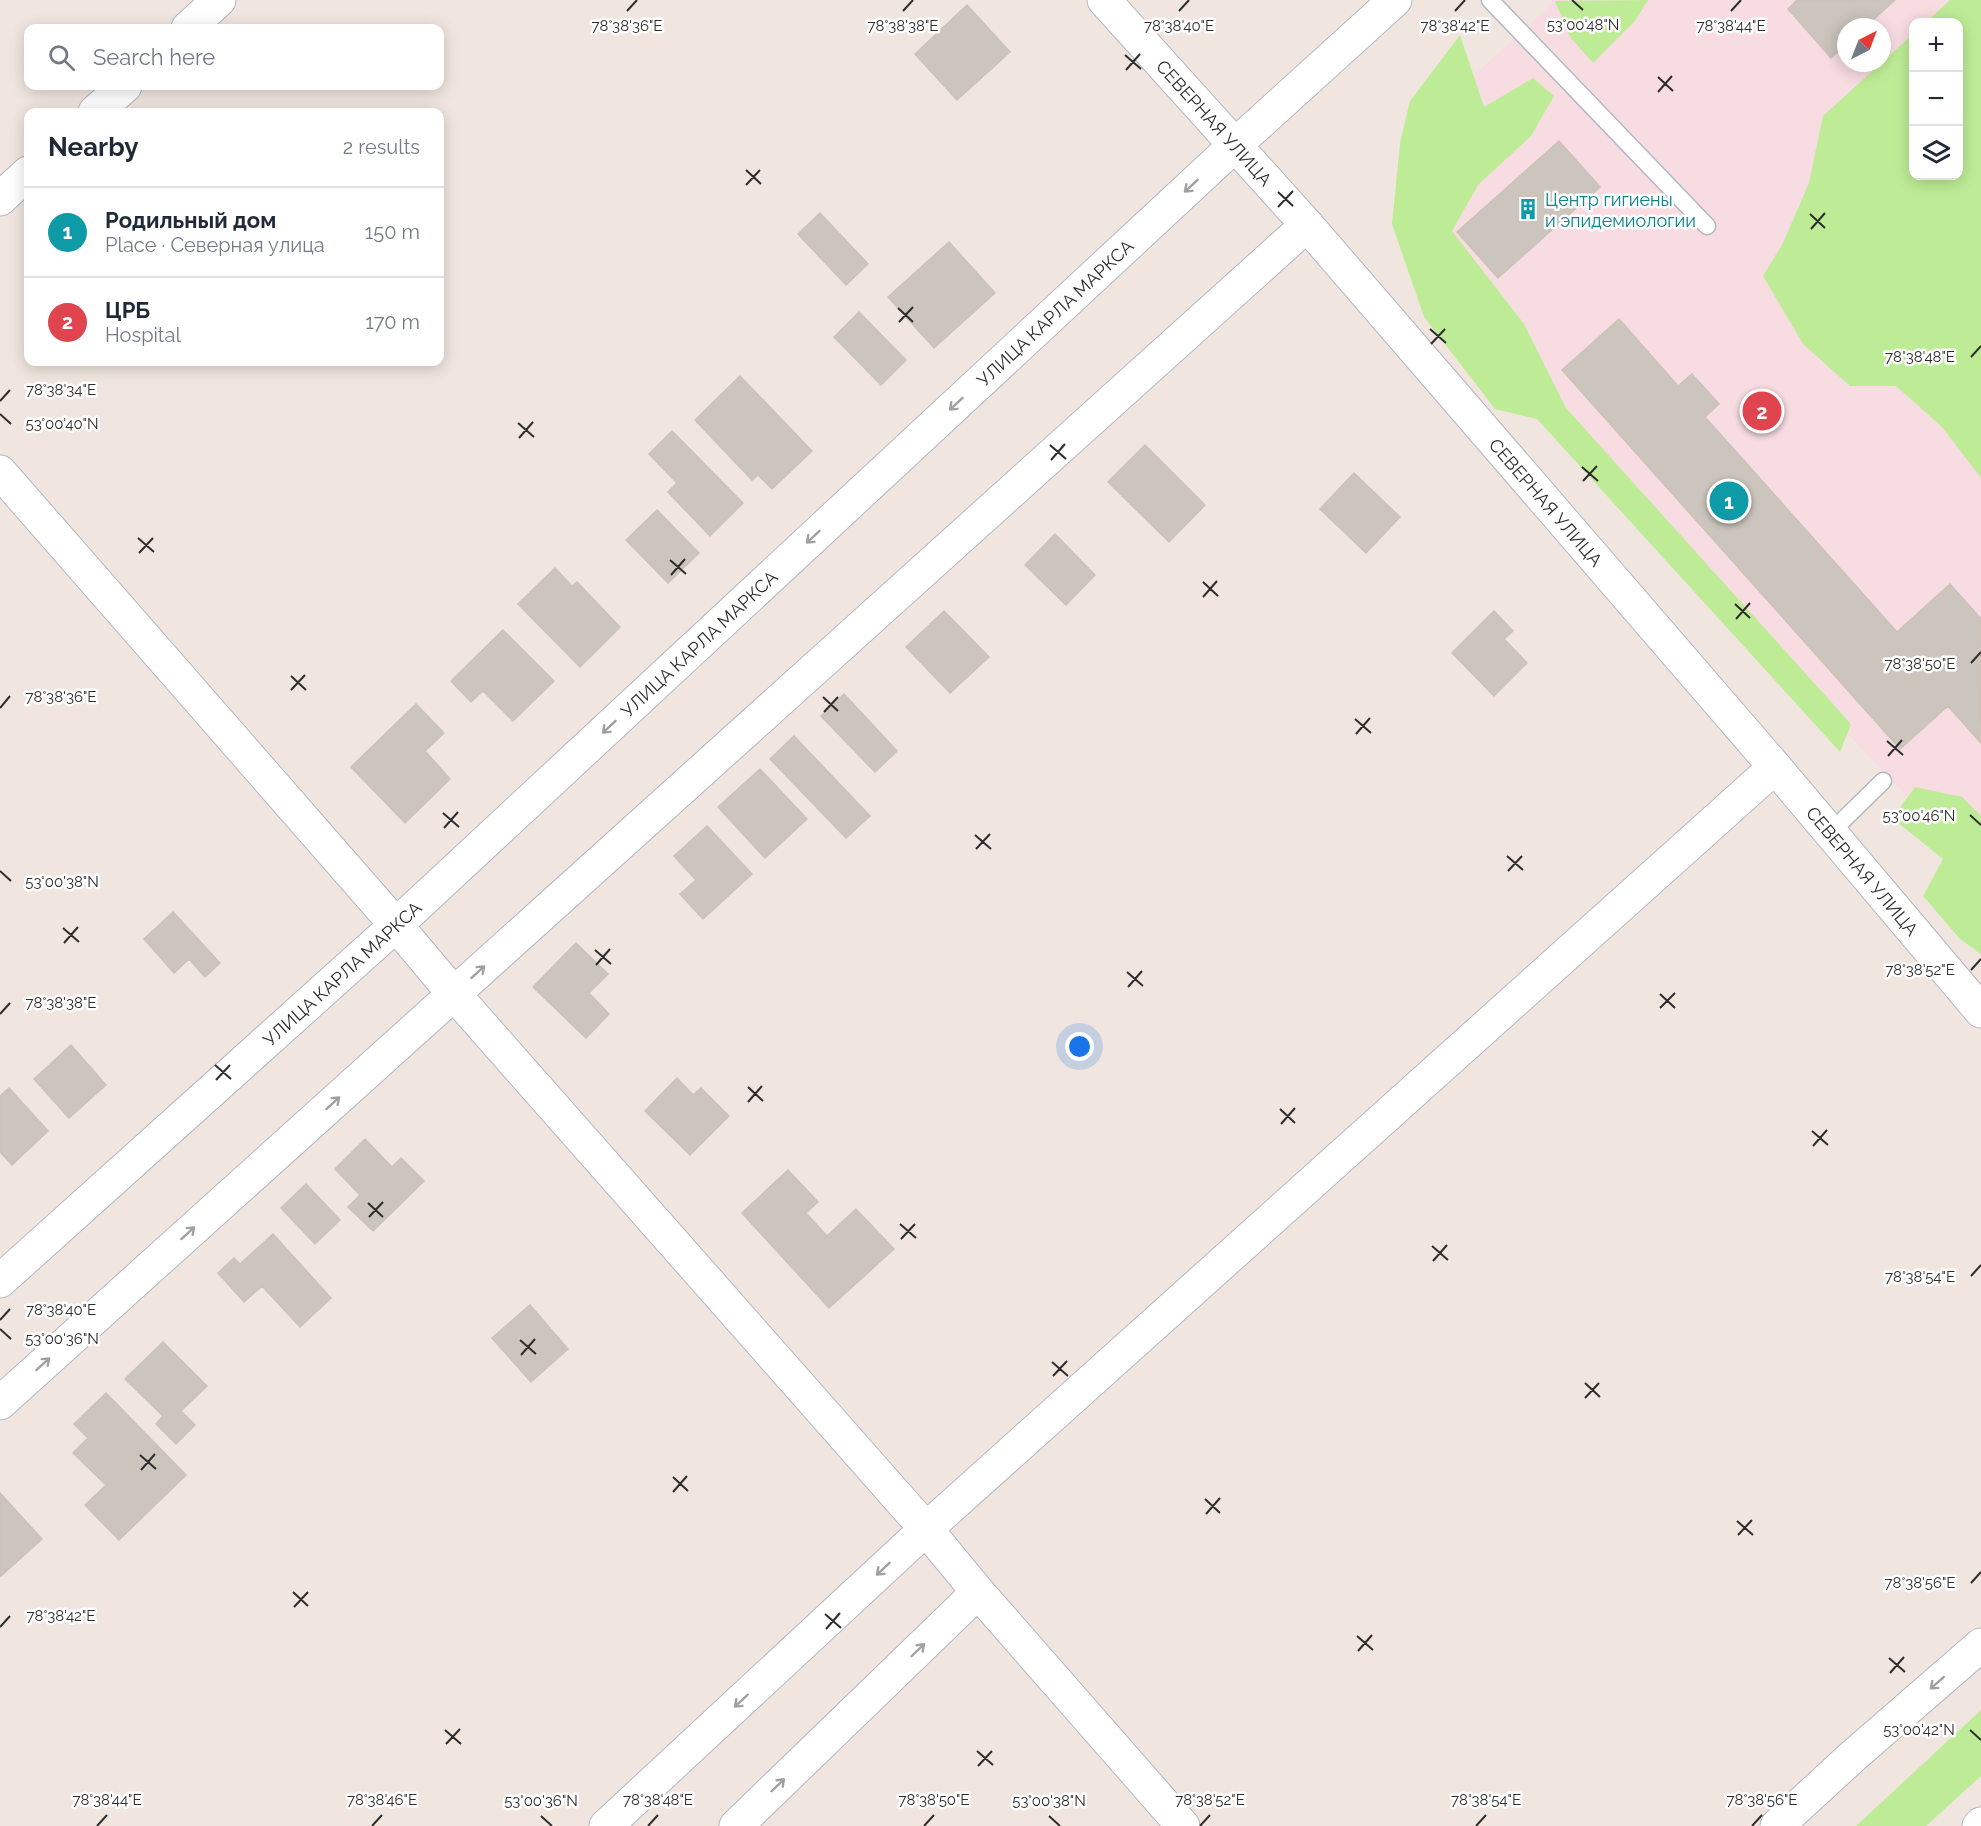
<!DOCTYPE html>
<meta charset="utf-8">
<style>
body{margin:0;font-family:Raleway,sans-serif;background:#f2f2f3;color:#1f2937}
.controls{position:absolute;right:18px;top:18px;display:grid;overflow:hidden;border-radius:12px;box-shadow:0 3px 15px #0003}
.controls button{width:54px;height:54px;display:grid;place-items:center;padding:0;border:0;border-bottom:2px solid #e0e1e3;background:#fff;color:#1f2937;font:30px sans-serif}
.compass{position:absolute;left:1837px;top:18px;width:54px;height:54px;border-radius:50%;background:#fff;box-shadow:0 3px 15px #0003;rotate:42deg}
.you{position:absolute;left:1080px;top:1047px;width:21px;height:21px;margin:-15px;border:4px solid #fff;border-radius:50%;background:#1a73e8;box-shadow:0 0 0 9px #1a73e833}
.badge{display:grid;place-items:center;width:39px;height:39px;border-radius:50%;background:#3d7aff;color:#fff;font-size:20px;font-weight:700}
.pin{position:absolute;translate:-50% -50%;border:3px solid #fff;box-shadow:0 2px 6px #0006}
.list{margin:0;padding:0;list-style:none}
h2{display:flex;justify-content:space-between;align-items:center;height:78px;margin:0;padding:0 24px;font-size:26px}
h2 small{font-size:20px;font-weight:400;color:#747a83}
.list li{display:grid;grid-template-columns:39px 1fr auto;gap:18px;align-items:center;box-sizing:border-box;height:90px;padding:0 24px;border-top:2px solid #e0e1e3}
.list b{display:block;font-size:22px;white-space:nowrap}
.list p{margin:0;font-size:20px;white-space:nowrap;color:#747a83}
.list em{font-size:20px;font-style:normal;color:#747a83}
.icon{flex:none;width:33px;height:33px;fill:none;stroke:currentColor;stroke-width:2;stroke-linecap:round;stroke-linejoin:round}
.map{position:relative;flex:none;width:1981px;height:1826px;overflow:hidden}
.search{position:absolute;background:#fff;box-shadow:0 3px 15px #0003;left:24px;top:24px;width:420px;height:66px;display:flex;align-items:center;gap:15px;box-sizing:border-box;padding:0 21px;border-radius:12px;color:#747a83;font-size:22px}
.panel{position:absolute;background:#fff;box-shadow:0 3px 15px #0003;left:24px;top:108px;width:420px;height:258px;border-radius:12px}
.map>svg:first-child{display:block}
.medical{fill:#f7dce1;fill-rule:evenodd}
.green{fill:#beec96}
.building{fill:#cbc5bd;stroke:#ccc2b8;stroke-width:1.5}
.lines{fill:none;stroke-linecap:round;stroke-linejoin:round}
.lane-casing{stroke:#b3b7c2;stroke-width:19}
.street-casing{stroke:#b3b7c2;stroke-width:35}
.secondary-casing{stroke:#b3b7c2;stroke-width:35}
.lane{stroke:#fff;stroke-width:16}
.street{stroke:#fff;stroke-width:33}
.secondary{stroke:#fff;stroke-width:33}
.oneway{stroke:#a0a0a0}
.ticks{fill:none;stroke:#2d2d2d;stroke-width:2}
.labels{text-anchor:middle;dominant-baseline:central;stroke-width:5;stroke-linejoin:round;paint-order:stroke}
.street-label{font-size:18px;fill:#2d2d2d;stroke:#fff}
.culture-label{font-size:18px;fill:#0d838f;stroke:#fff;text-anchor:start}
.ticks-label{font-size:15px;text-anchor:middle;fill:#2d2d2d;stroke:#fff;stroke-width:5;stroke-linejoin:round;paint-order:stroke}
</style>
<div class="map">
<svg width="1981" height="1826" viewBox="0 0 1981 1826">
<rect width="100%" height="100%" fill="#f0e6df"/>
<path class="medical" d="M1556 0H1981V865L1919 809 1642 518 1445 304 1423 122ZM1914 22H1958V176H1914ZM1846 27H1882V63H1846Z"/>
<path class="green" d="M1648 0 1635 21 1593 63 1570 37 1555 1Z
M1950 0H1981V478L1942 427 1896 386H1850L1803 344 1763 276 1783 243 1809 183 1823 116 1913 34 1914 176H1958V22H1926Z
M1460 35 1484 107 1533 78 1554 96 1531 136 1478 185 1452 231 1524 324 1566 408 1851 724 1840 752 1537 419 1495 409 1424 317 1392 224 1400 143 1410 101Z
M1915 787 1962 797 1981 816V954L1960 939 1923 896 1943 859 1892 818Z
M1981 1710V1776L1926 1826H1856Z"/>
<path class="building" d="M1797 0H1895L1865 27H1846V44L1831 58 1788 9Z
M967 5 1010 52 957 100 915 54Z
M1559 141 1600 187 1498 278 1457 232Z
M820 213 868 264 846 285 798 234Z
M949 242 995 293 934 348 888 297Z
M859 312 906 360 881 385 834 337Z
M1619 319 1678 386 1692 374 1719 404 1705 417 1897 632 1950 584 1981 619 1980 742 1948 706 1900 749 1562 370Z
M740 376 812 451 772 489 758 475 752 480 695 420Z
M672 431 743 503 710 536 668 492 677 483 649 454Z
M1145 445 1205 505 1169 542 1108 482Z
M1354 473 1400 517 1366 553 1320 509Z
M657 510 699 553 668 583 626 540Z
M1055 534 1095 575 1066 605 1025 565Z
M555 568 572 586 577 582 620 627 580 667 518 604Z
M944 611 989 657 950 693 906 647Z
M1494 611 1513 631 1504 639 1527 663 1494 696 1452 653Z
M503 630 554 681 513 721 483 691 471 702 451 681Z
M844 694 897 751 875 772 821 716Z
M416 704 444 733 425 751 450 779 405 823 351 767Z
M794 736 870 816 846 838 770 759Z
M760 769 807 819 765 858 718 807Z
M707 826 752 874 703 919 680 894 696 880 674 856Z
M173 912 220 963 205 977 189 959 174 973 144 939Z
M576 943 608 974 589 993 609 1014 586 1038 533 987Z
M576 943 608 974 589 993 609 1014 586 1038 533 987Z
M71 1045 106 1085 69 1118 34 1079Z
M677 1078 693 1095 701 1088 729 1116 690 1155 645 1111Z
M677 1078 693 1095 701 1088 729 1116 690 1155 645 1111Z
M9 1088 48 1131 12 1165 0 1152V1096Z
M365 1139 392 1167 401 1158 424 1181 373 1231 348 1207 360 1195 335 1169Z
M788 1170 818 1202 806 1213 827 1236 856 1209 894 1249 829 1308 742 1213Z
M788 1170 818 1202 806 1213 827 1236 856 1209 894 1249 829 1308 742 1213Z
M306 1184 340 1220 315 1244 281 1208Z
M273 1234 331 1298 300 1327 262 1286 244 1302 218 1273 234 1258 240 1264Z
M530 1305 568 1349 531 1382 492 1338Z
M163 1342 207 1386 181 1411 195 1425 176 1444 156 1424 163 1416 125 1379Z
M106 1393 186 1475 119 1540 85 1505 106 1485 73 1453 88 1438 74 1424Z
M0 1493 42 1539 1 1576H0Z
M0 1493 42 1539 1 1576H0Z"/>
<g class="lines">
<defs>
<path id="lane" d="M1490 0 1707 226
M1831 832 1883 781"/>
<g id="street">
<path d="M0 472 396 925 454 994 926 1529 978 1592 1183 1826"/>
<path id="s1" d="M0 1281 396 925 1234 146"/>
<path d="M0 1403 1307 225"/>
<path d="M606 1826 926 1529 1775 767"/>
<path d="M736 1826 978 1592"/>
</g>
<g id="secondary">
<path id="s2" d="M1104 0 1307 225 1775 767 1981 1011"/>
<path d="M188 28 219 0"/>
<path d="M95 112 125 86"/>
<path d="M1234 146 1395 0"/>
<path d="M0 199 28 173"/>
<path d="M1777 1826 1852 1757 1981 1645"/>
<path d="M1979 1826 1981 1824"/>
</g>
</defs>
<use href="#lane" class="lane-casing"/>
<use href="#street" class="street-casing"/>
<use href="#secondary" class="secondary-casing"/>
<use href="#lane" class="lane"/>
<use href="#street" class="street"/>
<use href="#secondary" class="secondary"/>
</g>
<defs><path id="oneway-shaft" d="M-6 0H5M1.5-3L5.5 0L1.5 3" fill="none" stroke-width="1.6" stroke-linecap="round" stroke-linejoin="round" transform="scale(1.5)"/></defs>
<g class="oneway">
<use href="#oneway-shaft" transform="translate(1191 186) rotate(137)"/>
<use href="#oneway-shaft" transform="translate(956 404) rotate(137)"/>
<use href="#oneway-shaft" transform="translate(813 537) rotate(137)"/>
<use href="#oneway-shaft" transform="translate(609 727) rotate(137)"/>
<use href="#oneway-shaft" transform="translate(478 972) rotate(-42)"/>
<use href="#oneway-shaft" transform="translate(333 1103) rotate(-42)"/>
<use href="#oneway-shaft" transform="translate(188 1233) rotate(-42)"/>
<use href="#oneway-shaft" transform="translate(43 1364) rotate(-42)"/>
<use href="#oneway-shaft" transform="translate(883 1569) rotate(137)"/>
<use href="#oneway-shaft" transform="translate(918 1650) rotate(-44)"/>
<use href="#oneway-shaft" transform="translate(1937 1683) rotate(139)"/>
<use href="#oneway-shaft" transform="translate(741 1701) rotate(137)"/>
<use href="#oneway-shaft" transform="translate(778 1785) rotate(-44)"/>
</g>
<path class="ticks" d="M1572 0 1583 10M627 11 637 0M903 11 913 0M1179 11 1189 0M1455 11 1465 0M1731 11 1741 0M1125 55 1141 69M1126 70 1140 54M1658 77 1673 91M1658 92 1672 76M746 170 761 184M746 185 760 170M1278 192 1293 206M1278 207 1293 191M1810 214 1825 228M1811 229 1825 213M898 308 913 322M899 322 913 307M1430 329 1446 343M1431 344 1445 329M1971 357 1981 346M0 401 10 390M0 414 11 424M518 423 534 437M519 438 533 422M1050 445 1066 459M1051 460 1065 444M1582 467 1598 481M1583 481 1597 466M138 538 154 552M139 553 153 538M670 560 686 574M671 575 685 559M1203 582 1218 596M1203 597 1217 581M1735 604 1750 618M1736 619 1750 603M1971 663 1981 652M291 676 306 690M291 690 305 675M823 697 838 711M0 708 10 696M824 712 838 697M1355 719 1371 733M1356 734 1370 718M1887 741 1903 755M1888 756 1902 740M443 813 459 827M1970 815 1981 825M444 828 458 812M975 835 991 849M976 849 990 834M1507 856 1523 870M0 871 11 881M1508 871 1522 856M63 928 79 942M64 943 78 927M595 950 611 964M596 965 610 949M1971 970 1981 959M1127 972 1143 986M1128 987 1142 971M1660 994 1675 1008M1660 1008 1675 993M0 1014 10 1003M215 1065 231 1079M216 1080 230 1065M748 1087 763 1101M748 1102 762 1086M1280 1109 1295 1123M1281 1124 1295 1108M1812 1131 1828 1145M1813 1146 1827 1130M368 1203 383 1217M369 1217 383 1202M900 1224 916 1238M901 1239 915 1224M1432 1246 1448 1260M1433 1261 1447 1245M1971 1276 1981 1265M0 1320 10 1309M0 1329 11 1339M520 1340 536 1354M521 1355 535 1339M1052 1362 1068 1376M1053 1376 1067 1361M1585 1383 1600 1397M1585 1398 1599 1383M140 1455 156 1469M141 1470 155 1454M673 1477 688 1491M673 1492 687 1476M1205 1499 1220 1513M1206 1514 1220 1498M1737 1521 1753 1535M1738 1535 1752 1520M1971 1583 1981 1572M293 1592 308 1606M294 1607 308 1592M825 1614 841 1628M0 1627 10 1616M826 1629 840 1613M1357 1636 1373 1650M1358 1651 1372 1635M1889 1658 1905 1672M1890 1673 1904 1657M445 1730 461 1744M1970 1730 1981 1740M446 1744 460 1729M977 1751 993 1765M978 1766 992 1751M541 1816 552 1826M1049 1816 1060 1826M97 1826 107 1815M372 1826 382 1815M648 1826 658 1815M924 1826 934 1815M1200 1826 1210 1815M1476 1826 1486 1815M1752 1826 1762 1815"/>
<defs>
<symbol id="building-bare" viewBox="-9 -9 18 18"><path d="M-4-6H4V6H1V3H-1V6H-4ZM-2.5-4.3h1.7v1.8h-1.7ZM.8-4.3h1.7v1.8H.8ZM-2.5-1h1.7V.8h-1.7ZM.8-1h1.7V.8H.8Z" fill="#0f9aa8" stroke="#fff" stroke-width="2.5" paint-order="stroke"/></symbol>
</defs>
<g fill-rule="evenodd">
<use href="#building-bare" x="1513" y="194" width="30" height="30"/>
</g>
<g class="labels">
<g class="street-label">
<text stroke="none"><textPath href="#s2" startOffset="165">СЕВЕРНАЯ УЛИЦА</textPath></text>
<text stroke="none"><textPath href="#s1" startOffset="1432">УЛИЦА КАРЛА МАРКСА</textPath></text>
<text stroke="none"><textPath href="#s2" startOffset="669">СЕВЕРНАЯ УЛИЦА</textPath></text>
<text stroke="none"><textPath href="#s1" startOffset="946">УЛИЦА КАРЛА МАРКСА</textPath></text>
<text stroke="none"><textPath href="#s2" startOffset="1155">СЕВЕРНАЯ УЛИЦА</textPath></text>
<text stroke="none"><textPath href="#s1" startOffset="460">УЛИЦА КАРЛА МАРКСА</textPath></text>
</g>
<g class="culture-label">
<text x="1545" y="199">Центр гигиены<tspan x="1545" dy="21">и эпидемиологии</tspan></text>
</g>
</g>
<g class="ticks-label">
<text x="1583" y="30">53°00'48"N</text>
<text x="627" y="31">78°38'36"E</text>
<text x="903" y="31">78°38'38"E</text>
<text x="1455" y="31">78°38'42"E</text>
<text x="1731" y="31">78°38'44"E</text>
<text x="1179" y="31">78°38'40"E</text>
<text x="1920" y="362">78°38'48"E</text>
<text x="61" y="395">78°38'34"E</text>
<text x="62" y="429">53°00'40"N</text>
<text x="1920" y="669">78°38'50"E</text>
<text x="61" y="702">78°38'36"E</text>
<text x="1919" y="821">53°00'46"N</text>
<text x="62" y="887">53°00'38"N</text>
<text x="1920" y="975">78°38'52"E</text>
<text x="61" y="1008">78°38'38"E</text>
<text x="1920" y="1282">78°38'54"E</text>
<text x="61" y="1315">78°38'40"E</text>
<text x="62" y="1344">53°00'36"N</text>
<text x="1920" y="1588">78°38'56"E</text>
<text x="61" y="1621">78°38'42"E</text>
<text x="1919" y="1735">53°00'42"N</text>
<text x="107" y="1805">78°38'44"E</text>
<text x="382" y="1805">78°38'46"E</text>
<text x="658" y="1805">78°38'48"E</text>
<text x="934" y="1805">78°38'50"E</text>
<text x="1210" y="1805">78°38'52"E</text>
<text x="1486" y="1805">78°38'54"E</text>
<text x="1762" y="1805">78°38'56"E</text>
<text x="541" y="1806">53°00'36"N</text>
<text x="1049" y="1806">53°00'38"N</text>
</g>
</svg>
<div class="controls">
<button>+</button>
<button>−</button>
<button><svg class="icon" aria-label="layers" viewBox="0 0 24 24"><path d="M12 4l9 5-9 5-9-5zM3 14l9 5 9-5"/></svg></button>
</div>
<svg class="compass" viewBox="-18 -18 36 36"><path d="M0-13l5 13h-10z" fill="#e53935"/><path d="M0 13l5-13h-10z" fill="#747a83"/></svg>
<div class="you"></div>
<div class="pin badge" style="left:1729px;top:501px;background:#0f9aa8">1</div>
<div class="pin badge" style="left:1762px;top:411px;background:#e0444e">2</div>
<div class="search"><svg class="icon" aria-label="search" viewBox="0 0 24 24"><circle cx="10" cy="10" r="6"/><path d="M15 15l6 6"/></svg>Search here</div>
<section class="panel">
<h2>Nearby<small>2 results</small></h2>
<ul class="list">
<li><span class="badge" style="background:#0f9aa8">1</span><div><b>Родильный дом</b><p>Place · Северная улица</p></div><em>150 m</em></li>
<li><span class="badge" style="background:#e0444e">2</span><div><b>ЦРБ</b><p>Hospital</p></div><em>170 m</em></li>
</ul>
</section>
</div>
